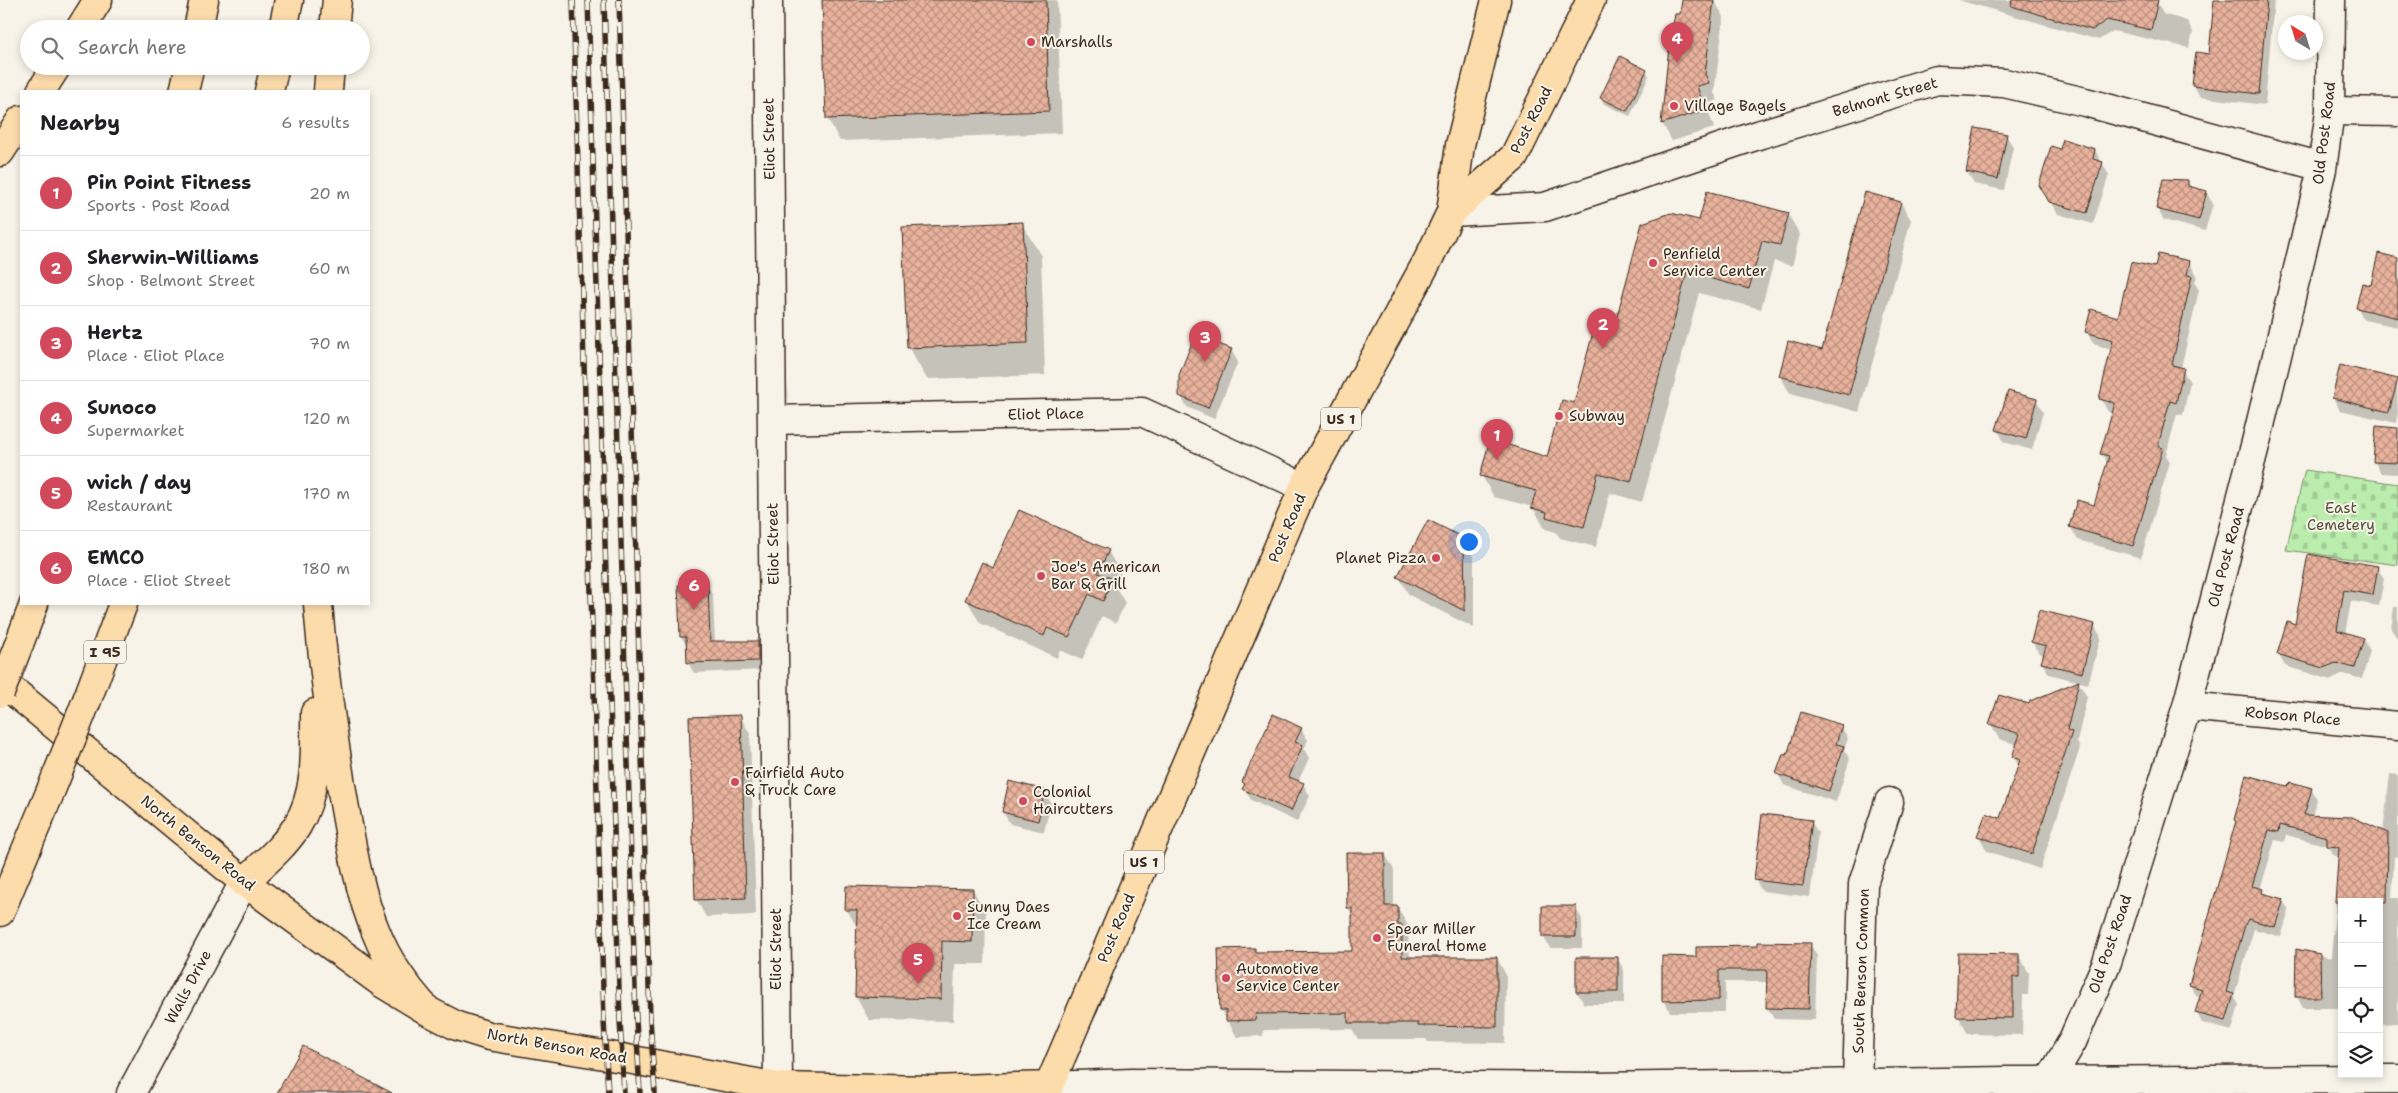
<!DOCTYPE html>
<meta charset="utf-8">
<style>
body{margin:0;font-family:"Shantell Sans",sans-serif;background:#f2f2f2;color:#202124}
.controls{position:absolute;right:15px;bottom:15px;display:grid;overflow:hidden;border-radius:0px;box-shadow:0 2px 8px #0003}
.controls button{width:45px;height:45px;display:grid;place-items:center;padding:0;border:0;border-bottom:1px solid #e0e0e0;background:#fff;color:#202124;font:25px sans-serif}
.compass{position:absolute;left:2278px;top:15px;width:45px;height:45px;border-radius:50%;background:#fff;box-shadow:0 2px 8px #0003;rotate:322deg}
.you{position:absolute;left:1468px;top:541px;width:18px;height:18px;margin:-12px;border:4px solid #fff;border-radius:50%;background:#1a73e8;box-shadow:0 0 0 8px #1a73e833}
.badge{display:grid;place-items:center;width:32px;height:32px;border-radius:50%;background:#d1495b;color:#fff;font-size:16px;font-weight:700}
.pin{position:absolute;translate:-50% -41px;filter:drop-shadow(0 1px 2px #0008)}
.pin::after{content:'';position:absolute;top:26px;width:18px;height:15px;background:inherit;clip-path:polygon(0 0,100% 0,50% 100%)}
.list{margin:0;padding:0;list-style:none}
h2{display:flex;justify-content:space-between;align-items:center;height:65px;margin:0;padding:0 20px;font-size:21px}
h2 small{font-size:16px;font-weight:400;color:#757577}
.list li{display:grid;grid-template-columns:32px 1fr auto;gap:15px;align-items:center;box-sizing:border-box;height:75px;padding:0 20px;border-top:1px solid #e0e0e0}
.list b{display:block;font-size:19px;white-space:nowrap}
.list p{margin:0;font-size:16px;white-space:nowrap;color:#757577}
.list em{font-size:16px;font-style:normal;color:#757577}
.icon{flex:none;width:28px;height:28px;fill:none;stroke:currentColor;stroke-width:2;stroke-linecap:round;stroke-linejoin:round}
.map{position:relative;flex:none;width:2398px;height:1093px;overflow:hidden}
.search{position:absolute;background:#fff;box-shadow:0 2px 8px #0003;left:20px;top:20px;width:350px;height:55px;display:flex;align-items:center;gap:12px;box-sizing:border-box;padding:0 18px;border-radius:28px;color:#757577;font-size:19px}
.panel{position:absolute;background:#fff;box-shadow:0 2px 8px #0003;left:20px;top:90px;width:350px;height:515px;border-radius:0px}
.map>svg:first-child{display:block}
.cemetery{fill:url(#cemetery-stones);stroke:#7a8c66}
.shadow{fill:#0003}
.building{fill:url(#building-cross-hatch);stroke:#3b2a1e}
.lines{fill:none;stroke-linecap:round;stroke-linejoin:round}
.minor-casing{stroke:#3b2a1e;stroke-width:31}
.major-casing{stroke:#3b2a1e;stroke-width:31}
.highway-casing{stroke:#3b2a1e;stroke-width:31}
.minor{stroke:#f7f3e8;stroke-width:28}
.major{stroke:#fddcac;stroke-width:28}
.highway{stroke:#fddcac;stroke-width:28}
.rail-casing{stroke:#3b2a1e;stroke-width:5.5}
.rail{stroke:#f7f3e8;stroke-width:4;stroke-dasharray:11;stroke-linecap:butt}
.highway-bridge-casing{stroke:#3b2a1e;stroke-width:31;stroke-linecap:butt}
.highway-bridge{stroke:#fddcac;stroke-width:28}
.poi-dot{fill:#d1495b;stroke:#f7f3e8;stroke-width:2}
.labels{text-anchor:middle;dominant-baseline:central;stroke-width:4;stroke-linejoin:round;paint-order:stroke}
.shield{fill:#f7f3e8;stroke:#73665b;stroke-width:1}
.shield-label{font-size:14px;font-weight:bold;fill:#3b2a1e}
.poi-label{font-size:15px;fill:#3b2a1e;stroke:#f7f3e8;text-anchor:start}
.street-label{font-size:15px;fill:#3b2a1e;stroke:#f7f3e8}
.park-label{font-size:15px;fill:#54513b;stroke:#f7f3e8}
</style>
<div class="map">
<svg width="2398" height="1093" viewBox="0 0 2398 1093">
<defs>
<pattern id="cemetery-stones" width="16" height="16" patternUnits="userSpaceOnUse" patternTransform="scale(1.25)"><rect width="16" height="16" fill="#baedae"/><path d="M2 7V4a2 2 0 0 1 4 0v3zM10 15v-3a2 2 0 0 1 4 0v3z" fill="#a1cb95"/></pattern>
<pattern id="building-cross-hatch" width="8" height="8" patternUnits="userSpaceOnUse" patternTransform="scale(1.25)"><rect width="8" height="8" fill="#e8b29d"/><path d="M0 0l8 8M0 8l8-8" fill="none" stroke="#bd917f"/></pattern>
</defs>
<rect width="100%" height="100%" fill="#f7f3e8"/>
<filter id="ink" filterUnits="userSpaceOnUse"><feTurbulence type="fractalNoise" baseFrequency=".02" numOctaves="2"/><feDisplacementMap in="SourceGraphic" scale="10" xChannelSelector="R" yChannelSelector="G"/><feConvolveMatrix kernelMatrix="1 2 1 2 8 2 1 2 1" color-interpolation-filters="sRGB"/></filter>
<g filter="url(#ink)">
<path class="cemetery" d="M2305 470 2398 484V565L2286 550Z"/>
<path class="shadow" d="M824 0H1057L1062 133 840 141 827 118Z
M1683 0H1714L1724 17 1714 93 1718 100 1706 104 1714 128 1672 141 1662 123Z
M1958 0H2147L2157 2 2163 14 2187 21 2193 32 2189 48 2113 31 2099 40Z
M2215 0H2274L2265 105 2200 97 2193 86 2211 55Z
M1646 70 1649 76 1630 116 1604 104 1601 98Z
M2006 135 2013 147 2004 190 1974 184 1967 172Z
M2095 150 2109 175 2093 224 2058 214 2047 197 2061 151Z
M2187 181 2191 188 2206 192 2213 204 2205 231 2164 220 2157 209Z
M1901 203 1911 220 1859 412 1790 393 1780 376 1823 352Z
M1788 214 1800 235 1792 266 1774 261 1761 309 1699 293 1642 502 1610 493 1596 547 1560 538 1556 532 1545 529 1533 507 1494 497 1482 476 1548 459 1614 332 1700 222Z
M1022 224 1041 256 1045 375 927 379 908 347Z
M2398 259V327L2364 320 2358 308 2372 287Z
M2189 262 2197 275 2195 283 2199 290 2181 368 2190 382 2183 415 2177 414 2166 455 2170 462 2141 558 2078 540 2070 527 2094 506 2108 464 2102 454 2113 413 2108 412 2101 399 2112 350 2094 344 2086 331 2119 318 2156 269Z
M1231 350 1238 362 1214 419 1187 407 1180 395Z
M2397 380 2398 413 2396 423 2340 410 2333 398Z
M2009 393 2037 401 2043 412 2032 450 2004 442 1998 430Z
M2398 429V474L2381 473 2374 461Z
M1464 539 1474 557V628L1409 595 1399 577Z
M1108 551 1121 574 1115 586 1125 603 1116 623 1102 616 1082 660 1060 650 1057 658 980 623 967 600Z
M2309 555 2377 567 2384 579 2379 606 2351 601 2345 634 2364 639 2370 651 2362 679 2344 674 2331 680 2285 666 2278 654 2296 625Z
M708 586 713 596 715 643H758L763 652V670L694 673 688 663V647L681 637Z
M2394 607H2398V639L2391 629Z
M2094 625 2101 637 2088 684 2049 674 2042 663 2044 655 2039 653 2032 642Z
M2079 683 2087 697 2077 742 2080 748 2040 869 1987 851 1979 836 2001 820 2019 767 2014 757 2018 745 1999 739 1991 724 2030 706 2031 702Z
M740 716 750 734 756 915 706 917 696 899Z
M1841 727 1848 738 1844 750 1850 759 1836 802 1784 785 1778 774 1788 757Z
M1301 729 1308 740 1304 749 1309 758 1298 782 1303 784 1310 796 1297 822 1251 800 1244 789 1245 786 1243 782Z
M2390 774 2398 775V857L2394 856 2392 898H2398V1023L2379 1024V902H2342V1008H2303L2297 997V950L2331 958 2340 856H2334L2329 846 2286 835 2284 842 2275 840 2260 890 2265 895 2283 900 2289 911 2281 937 2254 929 2234 996 2239 1005 2232 1031 2202 1023 2196 1012 2201 997 2196 995 2190 985 2237 823 2235 820 2287 787 2311 789 2317 799 2312 817 2383 832Z
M1044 791 1051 803 1044 832 1010 824 1003 812Z
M1811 821 1818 833 1810 897 1762 891 1755 880Z
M1385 854 1394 870V907H1397L1407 924 1410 958H1497L1506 975 1505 1043 1428 1042 1426 1039H1358L1352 1029 1264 1030 1263 1036 1237 1037 1221 1010 1254 949 1257 953 1353 952V917L1348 907Z
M973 890 986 913 985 964H955L953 1021 869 1020 856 997 858 929 847 910Z
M1575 907 1582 919V948H1550L1543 936Z
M1810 944 1817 956 1815 1020 1774 1019 1767 1007 1768 982H1725V1012H1670L1664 1000 1697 958Z
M2019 956 2029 973 2028 995H2023L2022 1035 1968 1034 1958 1016Z
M1577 958H1617L1624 970V1004H1584L1577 992Z"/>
<path class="building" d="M822 0H1046L1049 111 826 119Z
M1682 0H1714L1705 74 1709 83 1697 86 1705 110 1661 124 1669 47 1675 14H1680Z
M2012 0H2158L2151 30 2107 20 2092 30 2011 6Z
M2214 0H2267L2259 94 2192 86 2196 52 2209 54Z
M1620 56 1647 70 1627 111 1600 98Z
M1975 128 2007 134 1998 179 1966 172Z
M2063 139 2095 149 2093 159 2103 162 2087 213 2049 202 2039 185 2051 146 2060 149Z
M2163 179 2188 180V186L2207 191 2199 220 2156 209Z
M1707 191 1789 213 1780 245 1762 241 1749 289 1687 272 1631 482 1598 473 1584 527 1546 517 1547 512 1531 508 1536 491 1480 476 1490 439 1547 457 1562 400 1574 403 1595 325 1613 331 1642 223 1671 213 1699 220Z
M1865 192 1901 202 1849 395 1779 376 1788 341 1822 350Z
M1023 222 1028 343 907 348 902 227Z
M2378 253 2398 258V318L2356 308 2362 283 2371 285Z
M2158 254 2190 261 2187 275 2192 276 2172 365 2184 368 2176 403 2170 401 2158 446 2163 448 2133 546 2069 527 2077 500 2094 505 2109 456 2100 454 2115 403 2099 399 2113 340 2085 332 2091 309 2118 317 2131 262 2155 267Z
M1195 335 1232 349 1208 408 1179 396V375Z
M2340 365 2398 379 2389 412 2332 398Z
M2008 391 2037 399 2026 439 1996 430Z
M2376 426 2398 428V463L2373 462Z
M1019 510 1109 550 1098 573 1113 579 1103 601 1089 594 1069 637 1047 628 1044 636 965 600 982 562 993 568Z
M1428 520 1464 538 1465 611 1397 577Z
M2308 554 2378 566 2373 595 2344 590 2337 630 2364 638 2355 668 2336 663 2323 668 2277 654 2287 621 2295 624Z
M678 585H708L710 641H758V661L687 663 686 637H680Z
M2039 610 2095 624 2082 673 2041 663 2046 646 2031 642Z
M2079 681 2067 730 2072 732 2032 854 1977 836 1986 813 2000 818 2020 760 2012 757 2020 734 1989 724 1999 695 2029 704 2030 701Z
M1801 712 1842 725 1836 744 1844 746 1829 791 1776 774 1783 754 1787 755Z
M1273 714 1302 728 1295 742 1303 745 1289 777 1304 783 1291 811 1242 789 1245 784 1242 782Z
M741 715 746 898 695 900 689 717Z
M2246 775 2287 786 2291 782 2312 788 2304 815 2352 817 2388 833 2387 902H2335L2339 847 2327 846V837L2280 825 2279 832 2269 830 2252 886 2263 889 2262 893 2284 899 2275 927 2248 919 2245 925 2226 992 2234 994 2226 1021 2195 1013 2202 989 2189 985 2236 821 2234 820Z
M1009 781 1045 790 1038 821 1002 812Z
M1762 814 1812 820 1803 886 1754 880Z
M1346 853H1385V906H1398V925H1402V957H1497V1027L1418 1026V1023H1348V1013L1256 1014 1255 1020 1226 1021V1010H1220L1218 949 1255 948V952L1352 951V908H1347Z
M846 886 973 889 972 942 942 941 941 999 855 997 857 910H845Z
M1542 906H1576V937H1542Z
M1758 942 1811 943 1809 1009 1766 1008 1767 970H1719V1000L1662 1001V956L1696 957V947L1758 946Z
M2296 949 2320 954 2321 997H2295Z
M1958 953 2019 954V977H2013V1018L1956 1017Z
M1576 957H1618V992H1576Z
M303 1046 392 1093H277Z"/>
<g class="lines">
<defs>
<path id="minor" d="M768 0 778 1087
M2330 111 2398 112
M1451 212 1545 207 1761 134 1937 80 2004 83 2085 102 2322 167
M772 420 1142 412 1304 487
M2187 706 2398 726
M1857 1085 1863 884 1889 802
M1049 1086 1132 1083 1592 1087 2008 1081 2398 1079
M131 1093 244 882
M2042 1093 2072 1042 2107 962 2187 706 2257 438 2322 169 2330 111 2331 0"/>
<path id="major" d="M1451 212 1460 145 1496 0
M0 680 244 882 382 983 428 1011 457 1026 489 1036 622 1058 778 1087 932 1090 1049 1086
M1046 1093 1304 487 1428 260 1451 212 1514 157 1591 0"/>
<path id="highway" d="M80 29 98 0
M198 29 204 0
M283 29 289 0
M334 29 337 0
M41 91 57 66
M184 91 190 66
M269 91 275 66
M328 91 330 66
M0 152 21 120
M318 604C323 671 333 737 344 803 352 847 359 892 376 932 388 963 406 987 428 1011
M19 644 34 604
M87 700 123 604
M244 882C262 865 284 847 297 826 318 792 315 751 315 713
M0 912 49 795"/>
</defs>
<use href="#minor" class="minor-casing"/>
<use href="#major" class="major-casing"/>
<use href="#highway" class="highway-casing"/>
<use href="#minor" class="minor"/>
<use href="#major" class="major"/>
<use href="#highway" class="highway"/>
<defs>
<path id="rail" d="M573 0 604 1021 608 1093
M588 0 620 1020 624 1093
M604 0 636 1019 640 1093
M619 0 650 1019 655 1093"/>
</defs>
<use href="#rail" class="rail-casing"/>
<use href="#rail" class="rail"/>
<defs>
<path id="highway-bridge" d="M0 693 19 644
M49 795 87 700"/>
</defs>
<use href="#highway-bridge" class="highway-bridge-casing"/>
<use href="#highway-bridge" class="highway-bridge"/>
</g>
</g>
<g class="poi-dot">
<circle cx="1031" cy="42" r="5"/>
<circle cx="1674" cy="106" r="5"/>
<circle cx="1653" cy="263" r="5"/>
<circle cx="1559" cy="416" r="5"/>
<circle cx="1436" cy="558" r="5"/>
<circle cx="1041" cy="576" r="5"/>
<circle cx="735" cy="782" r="5"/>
<circle cx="1023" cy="801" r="5"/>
<circle cx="957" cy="916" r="5"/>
<circle cx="1377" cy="938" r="5"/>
<circle cx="1226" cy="978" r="5"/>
</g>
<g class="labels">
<g class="shield">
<rect x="1321" y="407.5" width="40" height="23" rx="4"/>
<rect x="84" y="640.5" width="42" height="23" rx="4"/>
<rect x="1124" y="850.5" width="40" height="23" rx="4"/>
</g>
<g class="shield-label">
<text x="1341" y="419">US 1</text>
<text x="105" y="652">I 95</text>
<text x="1144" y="862">US 1</text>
</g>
<g class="poi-label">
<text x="1041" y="42">Marshalls</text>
<text x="1684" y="106">Village Bagels</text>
<text x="1663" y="254">Penfield<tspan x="1663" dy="17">Service Center</tspan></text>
<text x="1569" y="416">Subway</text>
<text x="1426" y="558" text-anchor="end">Planet Pizza</text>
<text x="1051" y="567">Joe's American<tspan x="1051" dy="17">Bar &amp; Grill</tspan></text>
<text x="745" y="773">Fairfield Auto<tspan x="745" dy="17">&amp; Truck Care</tspan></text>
<text x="1033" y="792">Colonial<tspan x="1033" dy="17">Haircutters</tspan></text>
<text x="967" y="907">Sunny Daes<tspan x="967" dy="17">Ice Cream</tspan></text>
<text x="1387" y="929">Spear Miller<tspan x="1387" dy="17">Funeral Home</tspan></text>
<text x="1236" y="969">Automotive<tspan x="1236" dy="17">Service Center</tspan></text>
</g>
<g class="street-label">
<text transform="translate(1885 97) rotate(-16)">Belmont Street</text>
<text transform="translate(1531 120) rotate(-63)">Post Road</text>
<text transform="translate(2324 133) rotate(-83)">Old Post Road</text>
<text transform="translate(769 139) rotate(-91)">Eliot Street</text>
<text transform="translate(1046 414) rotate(-1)">Eliot Place</text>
<text transform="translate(1287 528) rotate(-67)">Post Road</text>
<text transform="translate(773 544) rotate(-91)">Eliot Street</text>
<text transform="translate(2226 557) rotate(-75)">Old Post Road</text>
<text transform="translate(2293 716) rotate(5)">Robson Place</text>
<text transform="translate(198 843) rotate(39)">North Benson Road</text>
<text transform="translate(1116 928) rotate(-67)">Post Road</text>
<text transform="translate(2110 944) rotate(-71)">Old Post Road</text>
<text transform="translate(776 949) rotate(-90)">Eliot Street</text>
<text transform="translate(1861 971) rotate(-88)">South Benson Common</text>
<text transform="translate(188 987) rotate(-62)">Walls Drive</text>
<text transform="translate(557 1046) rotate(10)">North Benson Road</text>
</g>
<g class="park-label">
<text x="2341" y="508">East<tspan x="2341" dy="17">Cemetery</tspan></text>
</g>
</g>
</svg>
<div class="controls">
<button>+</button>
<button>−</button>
<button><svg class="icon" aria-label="locate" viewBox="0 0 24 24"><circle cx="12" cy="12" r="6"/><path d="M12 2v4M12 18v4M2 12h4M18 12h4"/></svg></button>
<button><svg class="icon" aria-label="layers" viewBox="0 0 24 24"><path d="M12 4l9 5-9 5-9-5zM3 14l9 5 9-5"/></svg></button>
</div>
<svg class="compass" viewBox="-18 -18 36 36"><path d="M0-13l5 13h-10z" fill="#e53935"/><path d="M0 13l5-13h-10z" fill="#757577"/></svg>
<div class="you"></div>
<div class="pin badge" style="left:1497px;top:460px">1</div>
<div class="pin badge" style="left:1603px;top:349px">2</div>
<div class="pin badge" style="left:1205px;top:362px">3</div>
<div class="pin badge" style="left:1677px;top:63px">4</div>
<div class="pin badge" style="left:918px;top:984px">5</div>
<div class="pin badge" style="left:694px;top:610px">6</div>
<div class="search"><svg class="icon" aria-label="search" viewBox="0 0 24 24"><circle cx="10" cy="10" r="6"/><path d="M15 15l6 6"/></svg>Search here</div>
<section class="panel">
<h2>Nearby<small>6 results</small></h2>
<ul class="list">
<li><span class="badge">1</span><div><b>Pin Point Fitness</b><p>Sports · Post Road</p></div><em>20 m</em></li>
<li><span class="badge">2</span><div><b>Sherwin-Williams</b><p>Shop · Belmont Street</p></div><em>60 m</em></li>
<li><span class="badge">3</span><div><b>Hertz</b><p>Place · Eliot Place</p></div><em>70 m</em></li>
<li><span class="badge">4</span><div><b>Sunoco</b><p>Supermarket</p></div><em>120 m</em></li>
<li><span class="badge">5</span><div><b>wich / day</b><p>Restaurant</p></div><em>170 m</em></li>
<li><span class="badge">6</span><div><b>EMCO</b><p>Place · Eliot Street</p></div><em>180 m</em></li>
</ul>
</section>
</div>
